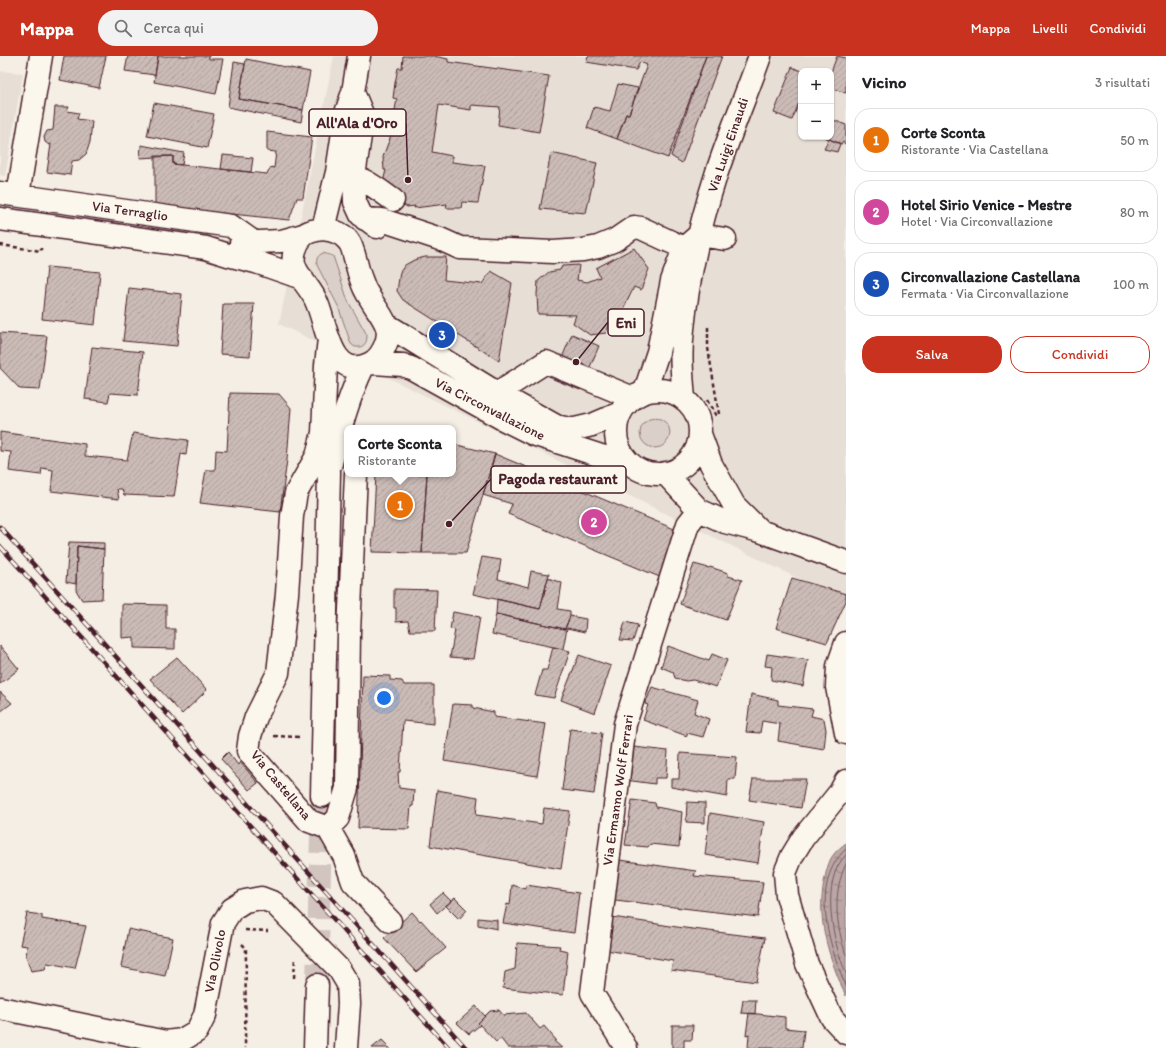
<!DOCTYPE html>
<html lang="it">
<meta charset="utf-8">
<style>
body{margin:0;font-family:Itim,sans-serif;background:#f2f2f2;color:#202124}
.controls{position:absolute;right:12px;top:12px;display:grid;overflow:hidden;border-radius:8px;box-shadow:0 1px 3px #0004}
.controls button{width:36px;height:36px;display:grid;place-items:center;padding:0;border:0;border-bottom:1px solid #e0e0e0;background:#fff;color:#202124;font:20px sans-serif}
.you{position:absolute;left:384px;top:642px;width:14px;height:14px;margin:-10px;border:3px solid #fff;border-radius:50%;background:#1a73e8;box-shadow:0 0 0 6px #1a73e833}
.badge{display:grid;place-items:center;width:26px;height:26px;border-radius:50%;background:#c8321e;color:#fff;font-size:13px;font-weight:700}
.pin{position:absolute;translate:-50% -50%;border:2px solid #fff;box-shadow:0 1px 4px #0006}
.popup{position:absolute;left:344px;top:369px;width:112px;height:52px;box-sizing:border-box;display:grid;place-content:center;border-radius:8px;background:#fff;filter:drop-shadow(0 1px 3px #0005);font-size:13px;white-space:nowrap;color:#757577}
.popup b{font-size:15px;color:#202124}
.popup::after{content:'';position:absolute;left:50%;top:100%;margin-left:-8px;border:8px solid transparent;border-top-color:#fff}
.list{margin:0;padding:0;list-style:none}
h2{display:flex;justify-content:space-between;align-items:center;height:52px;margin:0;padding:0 16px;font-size:17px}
h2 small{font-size:13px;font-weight:400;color:#757577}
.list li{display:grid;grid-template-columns:26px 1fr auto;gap:12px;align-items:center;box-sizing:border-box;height:64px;margin:0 8px 8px;padding:0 8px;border:1px solid #e0e0e0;border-radius:16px}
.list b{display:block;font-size:15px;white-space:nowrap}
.list p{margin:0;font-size:13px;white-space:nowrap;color:#757577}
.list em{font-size:13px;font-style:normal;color:#757577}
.actions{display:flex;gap:8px;padding:12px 16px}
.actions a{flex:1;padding:9px 0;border:1px solid #c8321e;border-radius:16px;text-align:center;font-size:14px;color:#c8321e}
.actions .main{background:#c8321e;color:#fff}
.icon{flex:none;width:22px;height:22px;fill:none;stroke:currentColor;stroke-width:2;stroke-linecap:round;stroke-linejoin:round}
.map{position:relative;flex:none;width:846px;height:992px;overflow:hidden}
header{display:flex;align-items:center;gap:24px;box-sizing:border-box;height:56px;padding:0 20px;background:#c8321e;color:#fff}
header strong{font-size:19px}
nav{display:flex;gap:22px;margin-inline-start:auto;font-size:14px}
.search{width:280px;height:36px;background:#f2f2f2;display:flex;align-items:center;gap:10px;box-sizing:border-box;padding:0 14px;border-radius:22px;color:#757577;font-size:15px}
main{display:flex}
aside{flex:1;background:#fff}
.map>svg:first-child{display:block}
.built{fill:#e7dfd6;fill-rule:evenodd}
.green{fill:#dbd0c9;stroke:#92787a}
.water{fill:url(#water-ripples);stroke:#8d7174}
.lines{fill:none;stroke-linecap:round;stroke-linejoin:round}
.shore{stroke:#77555c;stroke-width:1}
.building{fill:url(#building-hatch);stroke:#4a1f2b}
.minor-tunnel{stroke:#d2c5bf;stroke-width:22;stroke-dasharray:22 11;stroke-linecap:butt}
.minor-casing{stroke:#4a1f2b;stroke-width:25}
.path{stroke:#4a1f2b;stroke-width:2.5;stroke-dasharray:4 3;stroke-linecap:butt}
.minor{stroke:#fbf7ec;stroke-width:22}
.rail-casing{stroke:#4a1f2b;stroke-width:4.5}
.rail{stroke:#fbf7ec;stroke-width:3;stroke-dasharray:9;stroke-linecap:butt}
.labels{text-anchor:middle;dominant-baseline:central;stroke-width:3;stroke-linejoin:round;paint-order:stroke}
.street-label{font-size:14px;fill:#4a1f2b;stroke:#fbf7ec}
.leader{fill:none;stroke:#4a1f2b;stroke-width:1.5}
.callout-dot{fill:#4a1f2b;stroke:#fbf7ec;stroke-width:1.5}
.callout{fill:#fbf7ec;stroke:#4a1f2b;stroke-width:1.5}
.callout-label{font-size:15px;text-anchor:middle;font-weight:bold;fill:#4a1f2b}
</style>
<header>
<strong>Mappa</strong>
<div class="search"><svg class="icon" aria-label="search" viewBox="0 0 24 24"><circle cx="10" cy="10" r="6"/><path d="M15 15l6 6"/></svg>Cerca qui</div>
<nav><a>Mappa</a><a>Livelli</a><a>Condividi</a></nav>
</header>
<main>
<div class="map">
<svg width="846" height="992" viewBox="0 0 846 992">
<defs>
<pattern id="water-ripples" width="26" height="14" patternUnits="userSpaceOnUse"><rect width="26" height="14" fill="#baa7a5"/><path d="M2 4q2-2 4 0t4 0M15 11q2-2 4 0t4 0" fill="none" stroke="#998787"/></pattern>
<pattern id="building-hatch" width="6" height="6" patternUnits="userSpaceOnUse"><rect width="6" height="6" fill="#cabbb6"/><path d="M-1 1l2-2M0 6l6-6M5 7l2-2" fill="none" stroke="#afa09d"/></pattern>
</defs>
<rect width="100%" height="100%" fill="#f4eee4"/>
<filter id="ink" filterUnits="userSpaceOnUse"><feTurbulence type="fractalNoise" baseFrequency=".025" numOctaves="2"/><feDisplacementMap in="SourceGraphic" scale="8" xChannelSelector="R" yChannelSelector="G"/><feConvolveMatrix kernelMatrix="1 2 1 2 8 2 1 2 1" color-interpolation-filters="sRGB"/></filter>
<g filter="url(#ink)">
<path class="built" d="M334 0H846V546L279 268ZM801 15H831V81H801Z
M0 15 23 17 5 120 0 119Z"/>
<path class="green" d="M323 197 333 200 348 245 367 279C367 285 366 288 361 291H355L351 288 338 250 317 209C316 203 317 200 323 197Z
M640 377a15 15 0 1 1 30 0a15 15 0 1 1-30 0Z"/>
<path class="water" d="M846 787V940C830 904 816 866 824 826 826 817 828 805 834 798 837 794 842 790 846 787Z"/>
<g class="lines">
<path class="shore" d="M846 793C809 826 829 891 846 930
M846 799C819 824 833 888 846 917
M846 808C832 837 836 869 846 899"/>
</g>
<path class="building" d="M64 0H106L99 32 60 24Z
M128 0H158L155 19 125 15Z
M158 0H209V3H223L216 38 154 26Z
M403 0H434L448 3V6L549 20 539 76 498 69 500 51 471 49V54L439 49 432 96 452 100V106L485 110 478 147 462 146 461 152H446L447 148 414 152 415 150 407 151 395 143 383 126 386 114H384L383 101 388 87H389L397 43 393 42 395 27 398 12H402Z
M588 0H706L668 102 617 83 626 58H629L647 9 640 6 636 14 586 6Z
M706 0H722L682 107 671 100Z
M837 0 846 2V37L831 32V16Z
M246 3 310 16 303 54 239 43Z
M234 6 245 8 239 43 303 54 301 66 228 51Z
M792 11 801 15V42L792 64 774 57Z
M618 28 638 32 629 58H626L617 83 587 72 594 51 610 55Z
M154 47 214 58 207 92 147 80Z
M55 51H69L67 55 79 57 77 63 92 65 90 86 86 98 79 104 72 105 70 119 47 116 51 88 49 89 45 86 44 81 47 75 53 74Z
M831 63 846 69V88L842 86V88L824 81H831Z
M267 76 312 81 303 142H297L289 164 155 150V100H173V108L267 118 271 111 274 112 276 96 267 95Z
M829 83 840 88 837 96 824 93Z
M141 89 184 97 182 109 173 108V100L140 102Z
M551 97 597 107 586 157 540 153Z
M223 99 253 102 251 116 221 113Z
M634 192 649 213 641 234 634 231 622 256 615 253 606 277 590 279 573 267 576 259 538 258 537 238 538 225 549 216 560 214 562 210 579 209 577 224 587 226 600 221 596 212Z
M425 201H446L444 224 482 228 491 215 512 227 499 305 403 244 397 235 400 216 405 209 414 204Z
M47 211 100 216 95 269 42 263Z
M129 232 182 238 177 290 123 285Z
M223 248H254L250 300 220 298Z
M0 277 47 280 40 334 20 333 0 312Z
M572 278 599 290 580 334 553 323Z
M92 291 143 296 138 339 110 337 108 346 85 343Z
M230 337 279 338 291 352 287 404 280 456 200 447 206 414H215L216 394 227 395Z
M0 376 85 388V400L127 404 133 377 188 384 186 399 181 398 174 441 124 439 122 433H117L119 443 51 435 53 414 42 412 41 419 9 415 11 396 0 395Z
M453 388 495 398 466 497H422L427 418H453Z
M495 398 679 475 662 522 508 458 512 448 483 439Z
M376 418H427L422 497 372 496Z
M69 486 104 487V493L77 490 76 528 66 526Z
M77 490 104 493 102 543 82 544 76 534Z
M482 501 501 504 498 523 528 531 531 515 549 518 540 553 473 538Z
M694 508 709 512 710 511 728 517V520L742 524 726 564 680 548Z
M548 522 562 527 558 553 570 555V560L565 573 496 558 497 543 540 553Z
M792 522 846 538V545L827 587 776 572Z
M394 533 437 534 435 575H410L408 565 396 566V552H394Z
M122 548 166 549V573H175V593L134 592V581L122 582Z
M453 556 480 561 473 603 450 601 455 574 450 573Z
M496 558 565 573 570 560 586 563 585 576 567 572 563 593 492 578Z
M625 566 638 569 633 585 620 584Z
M0 590 19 613 0 628Z
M668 590 709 605 712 598 727 604 716 631 693 624 686 625 675 622 673 616 661 611Z
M553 591 570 595 554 642 535 639 542 614H547Z
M767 598 808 604 803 630 771 624 772 611 765 610Z
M579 599 611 610 595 657 561 644Z
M177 601 207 634 182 658 150 623Z
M363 619 390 620V624L402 625 404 629H434V668L403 665 400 716H398L399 732 414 734 413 750H411L409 773 358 772Z
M652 631 698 644 694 657 709 663 703 681 687 677V680L643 664 648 649 645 648Z
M0 636 12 647 0 656Z
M751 638 778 644V649L813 653 811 660 824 663 826 674 824 693 778 685 780 668 762 665 760 677 746 676Z
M453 648 473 649V652L494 656V661L546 668 537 720 444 705Z
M570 673 602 677 594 738 562 734Z
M634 691 668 695 666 722H655V728L625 724 630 723Z
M228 696 238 709 240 706 258 727 249 734 221 703Z
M680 697 737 701 735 723H728L727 741 671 731V723H679Z
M753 723H806L801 752 749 744Z
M437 734 478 741 476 759 542 768 544 752 570 755 561 813 430 790Z
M632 744 655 747 656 751 682 756 679 791 650 788 648 791 625 789Z
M687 746 705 747V767L686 766Z
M710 757 764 766 758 807 705 799Z
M613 803 696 815 694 820 763 826 758 861 607 843Z
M512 829 526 833V829L579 837 574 877 503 867 507 848 510 849Z
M443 837 451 845 437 857 430 848Z
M455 842 467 854 459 863 446 850Z
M412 856 420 865 421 864 446 892 416 916 384 882Z
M27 857 42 859V863L86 870 75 912 47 907 45 913 31 915 26 900 27 890 20 889Z
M606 860 677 871 765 882 756 926 671 914 673 905 606 894Z
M478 862 497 864V873L478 869Z
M128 873 173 882 165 920 121 911Z
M517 887 560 890 559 893 568 895 563 939 503 932 505 916 515 913Z
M743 944H756L755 958 741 957Z
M476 950 485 960 478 967 480 969 469 978 457 967Z
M499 954 503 959 526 957 540 973 544 970 556 984 554 985 562 992H508L501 983 496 986 478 967 490 955Z
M749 957 785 961V972L804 974 802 992H748L749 978 746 979Z
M672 969H693L692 984H684V992H672Z
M382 984 390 992H372Z"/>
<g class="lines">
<path class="minor-tunnel" d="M317 929 322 740"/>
<defs>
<path id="minor" d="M353 36 363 60 354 120 355 146 361 159 377 171
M342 117C363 121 376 132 393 144
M0 137 231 170 255 187
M18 139 41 0
M0 163 206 192 228 199 256 206 302 222
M365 163 382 164 440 183 460 192 553 196 583 194 598 191 615 184 634 171 641 172 684 192
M323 173C332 174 343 177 349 186 354 192 357 214 361 223 363 230 366 236 370 242 380 260 396 272 383 294 380 300 376 305 369 308 331 325 327 270 317 247 312 233 300 224 295 211 291 201 296 187 303 180 308 175 316 174 323 173Z
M323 173 337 116 346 57 353 36 359 0
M241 187 281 185 303 179
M387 269 497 337 556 370 569 373H575L592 369 620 357
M374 307 403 309 413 313 503 363 533 378 598 399 631 408
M616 376a42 42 0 1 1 84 0a42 42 0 1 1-84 0Z
M645 335 658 296 672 225 684 192 699 179 725 183
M497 337 546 306 633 342
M684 343C682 320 680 296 683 273 688 221 700 169 716 119 729 79 746 40 760 0
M323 377 317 400 296 437 292 460 287 538 278 617 256 661 250 680 248 695 309 765 328 772 338 762 347 732 349 576 356 418
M700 378 711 408 734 449 759 474
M331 407C340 374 348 342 363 311
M665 417 699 454 725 466 760 475 846 506
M846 587 838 610 837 631 846 677
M846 725 840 736 803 782 792 800 785 817 787 839 807 908 832 962 846 977
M322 740 329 416 323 377 326 309 329 283
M328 772 344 800 353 826 390 865
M0 952 166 986 182 984 197 975 205 959 223 867 232 853 245 845 261 842 274 847 339 913 348 928 349 948 346 992
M315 992 317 929
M626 992 592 937 625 668 688 468 699 454"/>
</defs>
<use href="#minor" class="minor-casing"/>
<path class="path" d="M0 189 41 195V192
M708 271V292L719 358
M707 344 716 360
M274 680 301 681
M245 874 268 875
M242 888 246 892 245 992
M294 922 295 901"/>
<use href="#minor" class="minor"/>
<defs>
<path id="rail" d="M0 471 466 992
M0 490 449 992"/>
</defs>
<use href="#rail" class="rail-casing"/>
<use href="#rail" class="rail"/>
</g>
</g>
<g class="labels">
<g class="street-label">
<text transform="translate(728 89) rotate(-71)">Via Luigi Einaudi</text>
<text transform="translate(130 155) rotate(8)">Via Terraglio</text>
<text transform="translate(490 353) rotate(27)">Via Circonvallazione</text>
<text transform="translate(281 729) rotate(50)">Via Castellana</text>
<text transform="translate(618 734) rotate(-82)">Via Ermanno Wolf Ferrari</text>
<text transform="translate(215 905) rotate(-79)">Via Olivolo</text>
</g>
</g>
<path class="leader" d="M408 124L406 67M576 306L608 266M449 468L491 423"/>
<g class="callout-dot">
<circle cx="408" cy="124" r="4"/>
<circle cx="576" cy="306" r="4"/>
<circle cx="449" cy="468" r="4"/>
</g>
<g class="callout">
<rect x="309" y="53" width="97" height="27" rx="4"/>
<rect x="608" y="253" width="36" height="27" rx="4"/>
<rect x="491" y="410" width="135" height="27" rx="4"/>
</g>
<g class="callout-label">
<text x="357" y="72">All'Ala d'Oro</text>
<text x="626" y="272">Eni</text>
<text x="558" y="428">Pagoda restaurant</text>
</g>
</svg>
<div class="controls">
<button>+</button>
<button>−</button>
</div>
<div class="you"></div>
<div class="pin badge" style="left:400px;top:449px;background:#e8710a">1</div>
<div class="popup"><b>Corte Sconta</b>Ristorante</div>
<div class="pin badge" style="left:594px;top:466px;background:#d1479c">2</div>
<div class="pin badge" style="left:442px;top:279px;background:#1a4fb4">3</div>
</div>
<aside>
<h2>Vicino<small>3 risultati</small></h2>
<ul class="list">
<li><span class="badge" style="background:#e8710a">1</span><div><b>Corte Sconta</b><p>Ristorante · Via Castellana</p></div><em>50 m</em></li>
<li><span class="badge" style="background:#d1479c">2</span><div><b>Hotel Sirio Venice - Mestre</b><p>Hotel · Via Circonvallazione</p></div><em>80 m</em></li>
<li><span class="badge" style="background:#1a4fb4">3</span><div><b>Circonvallazione Castellana</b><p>Fermata · Via Circonvallazione</p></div><em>100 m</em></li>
</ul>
<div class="actions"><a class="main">Salva</a><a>Condividi</a></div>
</aside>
</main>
